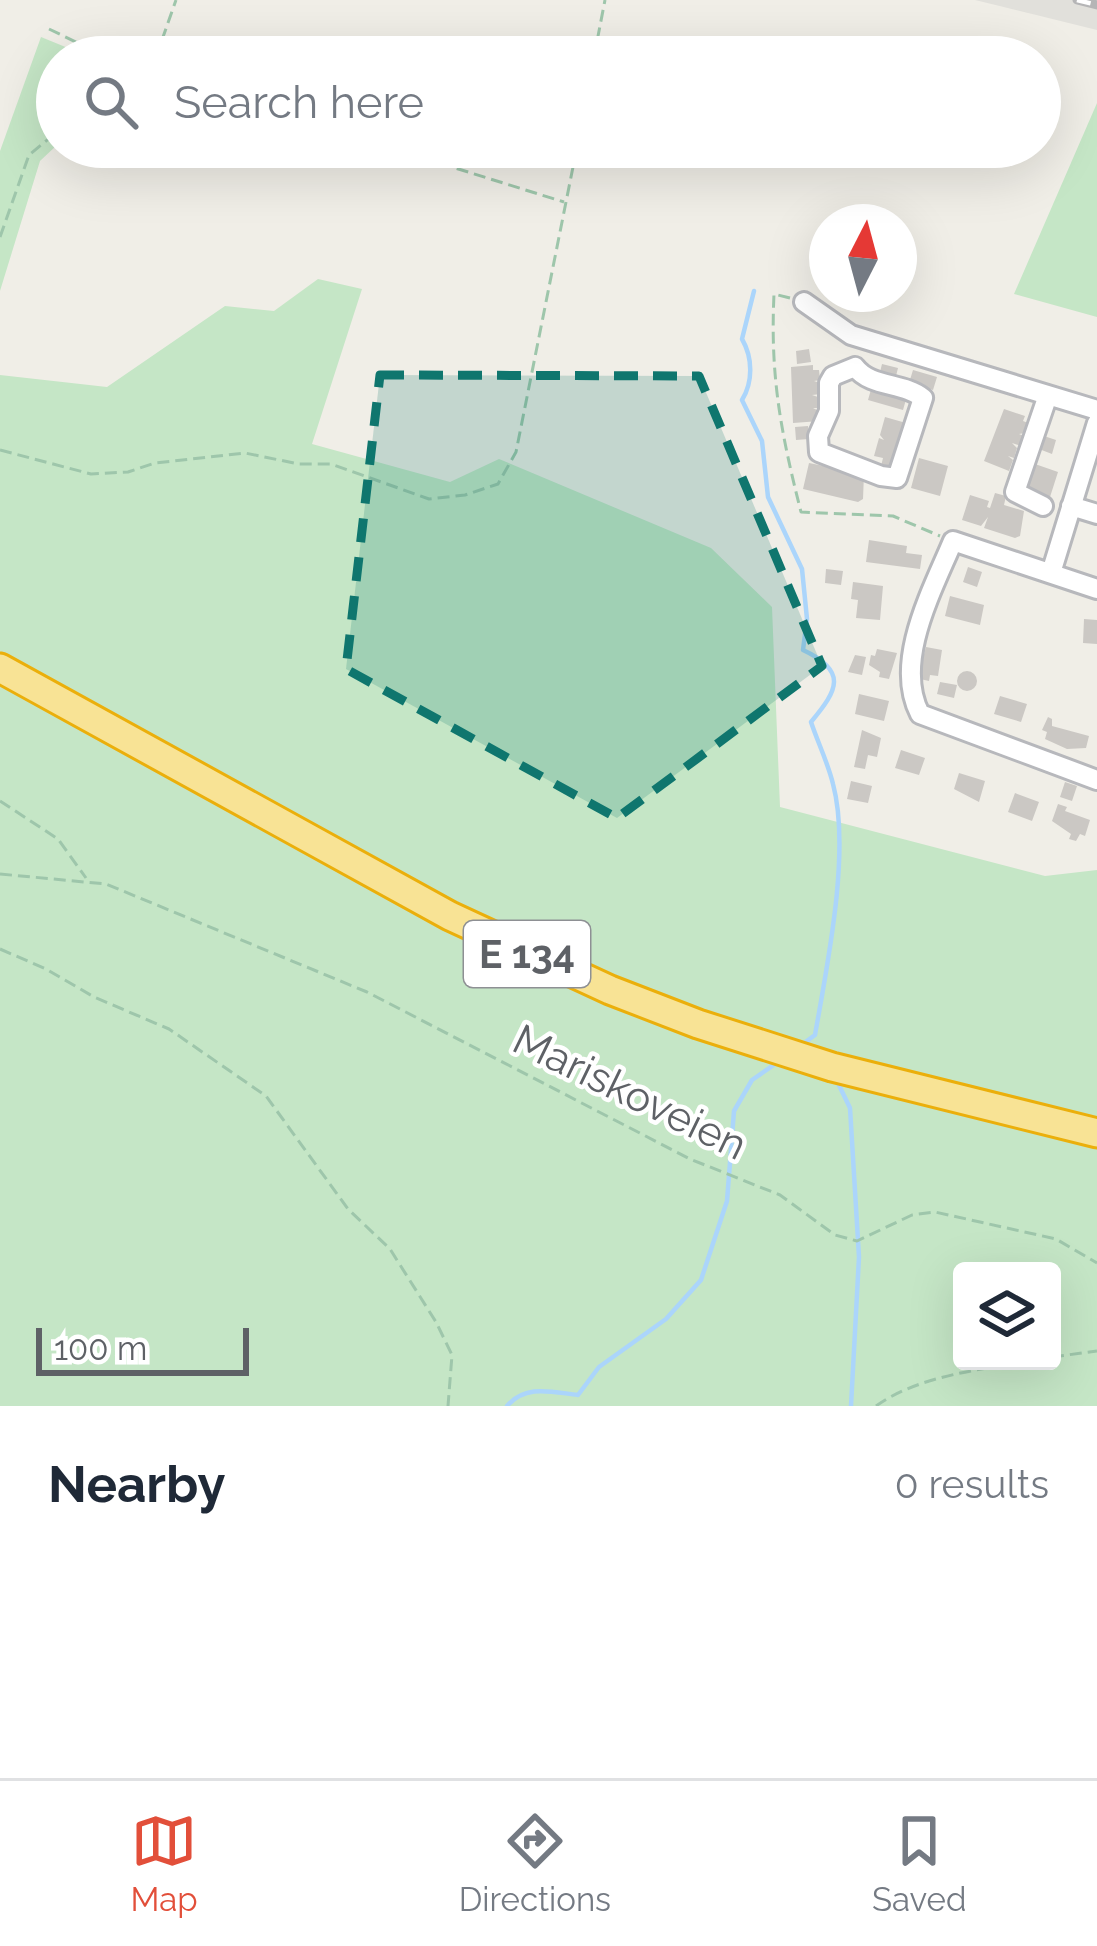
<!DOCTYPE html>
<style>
body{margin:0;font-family:Raleway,sans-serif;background:#f2f2f3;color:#1f2937}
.controls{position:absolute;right:36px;bottom:36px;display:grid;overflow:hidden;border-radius:12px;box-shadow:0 12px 48px #0002}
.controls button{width:108px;height:108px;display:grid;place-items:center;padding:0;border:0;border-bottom:3px solid #e0e1e3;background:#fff;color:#1f2937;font:60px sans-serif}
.compass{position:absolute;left:809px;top:204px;width:108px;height:108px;border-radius:50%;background:#fff;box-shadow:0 12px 48px #0002;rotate:6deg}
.scale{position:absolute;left:36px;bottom:30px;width:213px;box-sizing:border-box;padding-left:12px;border:6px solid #5e6166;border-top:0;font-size:33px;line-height:42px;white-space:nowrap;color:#5e6166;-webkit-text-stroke:9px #fff;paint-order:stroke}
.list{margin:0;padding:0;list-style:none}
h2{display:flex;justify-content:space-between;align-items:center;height:156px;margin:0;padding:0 48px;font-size:51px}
h2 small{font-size:39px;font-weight:400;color:#747a83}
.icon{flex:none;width:66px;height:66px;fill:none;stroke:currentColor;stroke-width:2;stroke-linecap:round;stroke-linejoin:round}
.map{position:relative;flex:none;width:1097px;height:1406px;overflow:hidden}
.search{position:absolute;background:#fff;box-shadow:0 12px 48px #0002;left:36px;right:36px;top:36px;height:132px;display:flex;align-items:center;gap:30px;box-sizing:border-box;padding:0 42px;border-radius:66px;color:#747a83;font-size:45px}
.sheet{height:372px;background:#fff}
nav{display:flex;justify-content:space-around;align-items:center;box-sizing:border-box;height:168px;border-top:3px solid #e0e1e3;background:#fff;font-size:33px;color:#747a83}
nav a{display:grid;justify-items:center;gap:6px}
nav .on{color:#e24f3a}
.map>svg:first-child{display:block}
.industrial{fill:#e1e0db}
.green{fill:#c5e6c6;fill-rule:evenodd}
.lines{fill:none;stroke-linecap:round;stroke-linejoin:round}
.stream{stroke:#abd5fb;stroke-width:4.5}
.building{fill:#cbc8c4}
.minor-casing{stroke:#b7b8bc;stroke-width:24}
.highway-casing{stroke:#ebaf0b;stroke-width:33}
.path{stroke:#9ec6ab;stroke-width:3;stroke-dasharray:12 6;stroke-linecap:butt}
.minor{stroke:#fff;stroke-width:18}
.highway{stroke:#f8e395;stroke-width:27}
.rail-casing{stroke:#b5b5b6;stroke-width:9}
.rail{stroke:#fff;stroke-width:4.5;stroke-dasharray:14;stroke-linecap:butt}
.marked{fill:#0f766e;fill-opacity:0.2;stroke:#0f766e;stroke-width:9;stroke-dasharray:24 15;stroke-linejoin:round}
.labels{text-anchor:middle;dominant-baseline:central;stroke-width:9;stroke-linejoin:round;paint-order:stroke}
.shield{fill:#fff;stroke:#8e9094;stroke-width:3}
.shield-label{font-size:39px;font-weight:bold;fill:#5e6166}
.street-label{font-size:42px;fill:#5e6166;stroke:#fff}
</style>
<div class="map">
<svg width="1097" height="1406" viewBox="0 0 1097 1406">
<rect width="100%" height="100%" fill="#f0eee7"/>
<path class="industrial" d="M975 0H1097V30Z"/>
<path class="green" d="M41 37 90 57H57V145L40 161 0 291V151Z
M1097 103V317L1014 294Z
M318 279 362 289 312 444 450 482 499 459 711 548 772 607 780 807 1045 876 1097 870V1406H0V375L107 387 225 306 274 311ZM962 1271H1052V1361H962Z"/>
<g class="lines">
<path class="stream" d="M754 291 742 339C753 358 753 382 742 400L762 441 768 497 802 569 807 619 803 650C848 671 838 690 811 722 818 743 828 763 833 784 851 851 827 966 815 1035L800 1046
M836 1079 850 1108 859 1257 851 1406
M507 1406C526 1384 551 1392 578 1395L599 1367 666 1319 701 1280 727 1201 734 1111 752 1080 781 1060"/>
</g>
<path class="building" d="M809 349 811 362 797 364 796 351Z
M882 364 898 368 895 380 879 376Z
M813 365V370H819L820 380 814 381 820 383 821 394 812 395 818 397 819 408H813L819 411 820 421 793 423 791 367Z
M913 370 937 377 933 390 909 383Z
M872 386 907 396 903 410 868 400Z
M1004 409 1025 416 1023 421 1028 423 1025 433 1019 434 1024 436 1021 446 1012 443 1017 448 1014 458 1008 456 1013 460 1009 471 984 461Z
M885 417 906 423 891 473 880 470 883 458 874 456 879 438 884 440 880 435Z
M808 426 809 439 796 440 795 427Z
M1044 436 1056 440 1052 454 1039 449Z
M919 458 948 466 940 496 911 488Z
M809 463 864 474 863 499 858 502 803 489Z
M1035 464 1058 472 1050 497 1026 489Z
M995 493 1006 496 1004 505 1024 511 1020 536 1015 538 984 528 988 517 981 526 962 520 970 495 989 501 987 507 990 508Z
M869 540 907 546 906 553 922 555 920 569 866 562Z
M968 567 982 572 977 587 963 582Z
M826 569 843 571 841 585 825 583Z
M853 582 883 586 880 620 856 618 858 600 851 599Z
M950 596 984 605 980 625 945 616Z
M1084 619 1097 620V644L1083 643Z
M926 647 942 650 938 676 930 675 929 681 920 679 919 672Z
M877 649 897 653 889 679 879 677 880 672 869 665 871 655 875 656Z
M855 655 866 657 862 675 848 672Z
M957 681a10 10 0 1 1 20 0a10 10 0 1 1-20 0Z
M940 682 957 685 954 698 937 694Z
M859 694 889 701 884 721 855 714Z
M1000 696 1027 704 1021 722 994 714Z
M1048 717 1052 719V726L1089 736 1086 748 1067 749 1045 739 1047 732 1042 730Z
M862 730 881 738 877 757 868 755 865 769 854 767Z
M901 750 925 758 919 775 895 768Z
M959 773 985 781 979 802 954 789Z
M851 781 872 786 868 803 847 799Z
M1065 782 1077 786 1072 801 1060 797Z
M1015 793 1039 802 1032 821 1008 812Z
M1058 804 1067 807 1065 811 1090 820 1085 836 1080 834 1076 841 1069 839 1071 834 1052 821Z"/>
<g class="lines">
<defs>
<path id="minor" d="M804 302 851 335 1097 410
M855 367C871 388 903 382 923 398L897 478 881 476 819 452 818 436 829 411V383L833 376Z
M1043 506 1015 492 1048 395
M1071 506 1097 514
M1051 573 1097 423
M1097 589 953 541C932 591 893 662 920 714L1097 780"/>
<path id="highway" d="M0 668 450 916 610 990 698 1024 832 1067 1097 1133"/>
</defs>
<use href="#minor" class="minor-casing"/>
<use href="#highway" class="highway-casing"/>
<path class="path" d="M49 29 107 57
M156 57 176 0
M594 57 605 0
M388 147 564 202
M0 237 29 155 57 132
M790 298 774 294C770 377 781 433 801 512L893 516 940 536
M0 450 91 474 128 472 155 463 245 453 299 464H331L429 499 465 495 498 484 516 452 577 147
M0 801 58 839 86 878
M0 874 106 884 367 992 690 1159 780 1195 835 1235 857 1241 912 1215 935 1212 1056 1239 1097 1263
M0 949 46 969 94 997 169 1029 266 1096 348 1209 390 1249 436 1322 452 1355 448 1406
M1052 1357 1097 1351
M876 1406C918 1376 978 1370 1029 1361"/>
<use href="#minor" class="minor"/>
<use href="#highway" class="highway"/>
<defs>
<path id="rail" d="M1077 0 1097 5"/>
</defs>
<use href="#rail" class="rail-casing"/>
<use href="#rail" class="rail"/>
</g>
<path class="marked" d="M380 375 699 376 822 666 617 818 346 669Z"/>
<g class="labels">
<rect class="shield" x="464" y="921" width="126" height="66" rx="9"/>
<g class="shield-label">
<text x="527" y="954">E 134</text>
</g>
<g class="street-label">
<text transform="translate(630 1092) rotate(26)">Mariskoveien</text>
</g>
</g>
</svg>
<div class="controls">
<button><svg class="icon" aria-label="layers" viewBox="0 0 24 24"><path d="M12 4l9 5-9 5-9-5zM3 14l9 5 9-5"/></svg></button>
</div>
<svg class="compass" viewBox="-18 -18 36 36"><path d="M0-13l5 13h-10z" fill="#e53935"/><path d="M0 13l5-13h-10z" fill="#747a83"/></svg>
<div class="scale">100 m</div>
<div class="search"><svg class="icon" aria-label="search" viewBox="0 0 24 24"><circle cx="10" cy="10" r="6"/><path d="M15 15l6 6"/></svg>Search here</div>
</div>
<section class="sheet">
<h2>Nearby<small>0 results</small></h2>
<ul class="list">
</ul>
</section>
<nav>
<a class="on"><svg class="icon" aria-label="map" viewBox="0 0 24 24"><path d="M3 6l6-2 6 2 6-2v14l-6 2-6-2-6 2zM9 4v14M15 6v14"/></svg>Map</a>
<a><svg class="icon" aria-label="directions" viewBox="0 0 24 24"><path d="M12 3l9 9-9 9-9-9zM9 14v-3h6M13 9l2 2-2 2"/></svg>Directions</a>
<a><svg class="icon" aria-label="saved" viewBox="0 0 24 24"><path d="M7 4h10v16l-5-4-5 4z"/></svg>Saved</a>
</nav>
